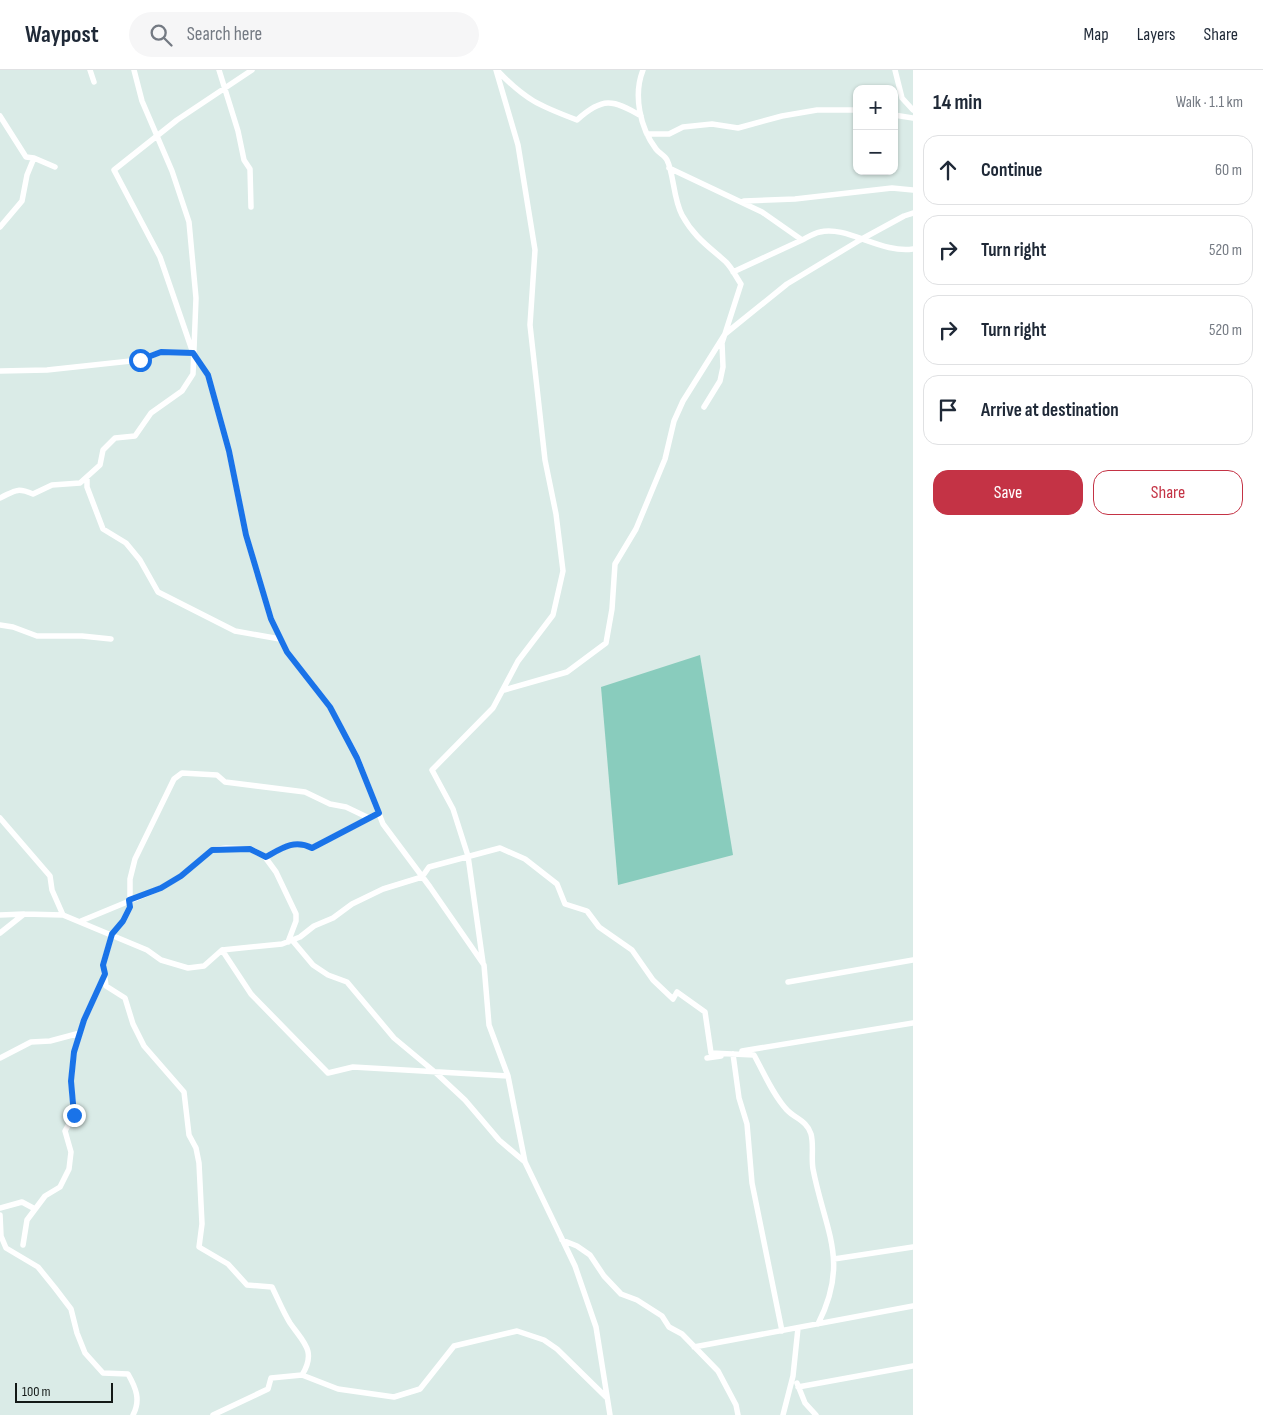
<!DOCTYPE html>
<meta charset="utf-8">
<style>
body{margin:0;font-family:"Sofia Sans Condensed",sans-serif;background:#f6f6f7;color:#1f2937}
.controls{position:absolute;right:15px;top:15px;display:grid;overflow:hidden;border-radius:10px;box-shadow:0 1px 4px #0004}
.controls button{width:45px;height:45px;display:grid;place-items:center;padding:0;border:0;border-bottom:1px solid #e0e1e3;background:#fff;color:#1f2937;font:25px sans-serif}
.scale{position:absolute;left:15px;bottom:12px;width:98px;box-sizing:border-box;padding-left:5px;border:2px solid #131917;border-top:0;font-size:14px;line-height:18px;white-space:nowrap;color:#131917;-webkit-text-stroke:4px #daebe7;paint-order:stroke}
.stop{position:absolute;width:15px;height:15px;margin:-11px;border:4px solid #1a73e8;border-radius:50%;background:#fff}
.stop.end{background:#1a73e8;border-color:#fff;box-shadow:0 1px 5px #0008}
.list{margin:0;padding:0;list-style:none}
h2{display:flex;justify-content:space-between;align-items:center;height:65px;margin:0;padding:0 20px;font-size:21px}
h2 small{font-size:16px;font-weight:400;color:#747a83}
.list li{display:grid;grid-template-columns:32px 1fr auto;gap:15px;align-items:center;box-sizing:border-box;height:70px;margin:0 10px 10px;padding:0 10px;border:1px solid #e0e1e3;border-radius:15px}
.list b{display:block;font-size:19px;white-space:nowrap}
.list em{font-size:16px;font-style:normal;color:#747a83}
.actions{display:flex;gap:10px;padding:15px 20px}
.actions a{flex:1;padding:11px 0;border:1px solid #c43345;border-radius:15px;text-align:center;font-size:18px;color:#c43345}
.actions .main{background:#c43345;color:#fff}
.icon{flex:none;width:28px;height:28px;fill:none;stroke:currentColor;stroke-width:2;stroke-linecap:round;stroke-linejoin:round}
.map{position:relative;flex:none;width:913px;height:1345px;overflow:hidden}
header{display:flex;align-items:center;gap:30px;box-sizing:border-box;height:70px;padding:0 25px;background:#fff;border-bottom:1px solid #e0e1e3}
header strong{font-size:24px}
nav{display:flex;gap:28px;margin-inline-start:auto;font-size:18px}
.search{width:350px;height:45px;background:#f6f6f7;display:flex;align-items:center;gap:12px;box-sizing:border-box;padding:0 18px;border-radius:28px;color:#747a83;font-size:19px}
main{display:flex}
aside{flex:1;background:#fff}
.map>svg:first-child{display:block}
.green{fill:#89ccbd}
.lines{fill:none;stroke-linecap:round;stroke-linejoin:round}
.street{stroke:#fff;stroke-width:5.5}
.route{stroke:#1a73e8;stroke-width:6}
</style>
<header>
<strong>Waypost</strong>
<div class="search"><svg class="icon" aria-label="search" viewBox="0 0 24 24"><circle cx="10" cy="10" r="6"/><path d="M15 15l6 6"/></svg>Search here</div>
<nav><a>Map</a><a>Layers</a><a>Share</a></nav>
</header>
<main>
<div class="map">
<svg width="913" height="1345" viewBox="0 0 913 1345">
<rect width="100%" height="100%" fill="#daebe7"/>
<path class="green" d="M700 585 733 785 618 815 601 617Z"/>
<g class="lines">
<path class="street" d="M90 0 94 12
M219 0 238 61 244 90 250 99 251 137
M252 0 177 50 114 100 160 187 193 283 208 305 229 381 246 465 271 549 287 582 330 637 357 687 383 754 430 817 484 895 489 955 508 1006 525 1092 575 1196 596 1257 610 1345
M497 0C525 30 540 36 577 50 602 27 613 29 641 46
M643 0C633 25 640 58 656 79 659 83 665 86 667 90 674 104 673 128 682 145 694 167 708 176 726 192 732 198 736 207 741 214L722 273 723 297 720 311 704 337
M895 0 902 28 913 40
M894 45 913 48
M0 46 26 87 34 88 55 97
M647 64H669L683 57 712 54 738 58 782 46 817 40H857
M669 98 762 142 802 170C808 167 814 163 820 162 846 155 882 184 913 179
M744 131 795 129 892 118 913 120
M0 157 22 131 27 105 34 88
M733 202 802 170
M0 301 47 300 140 290 161 282 193 283
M87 409V417L103 459 126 473 140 490 158 522 235 561 280 569
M0 428C15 421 16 417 33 424L52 415 80 413 100 395 103 380 115 368 135 366 151 343 182 321 193 304 196 228 189 152 172 101 142 31 134 0
M0 555 13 557 37 566H82L111 569
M504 620 567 602 606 573 612 539 615 494 636 459 665 389 674 351 683 331 725 264 787 214 860 170 904 146 913 143
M0 748 50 806 52 820 63 845
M265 787C282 778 294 769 312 778L379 743
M0 845 24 844
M81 851 161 818 181 806 212 780 226 778 251 779 265 787 276 802 296 844V851L288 872
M0 863 24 844 63 845 147 880 161 890 188 898 204 896 222 880 282 874 300 867 314 856 333 848 352 834 383 819 422 807 429 797 500 778 525 789 557 814 565 834 587 841 599 857 632 880 653 910 673 929 677 922 705 942 711 983 754 985C764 1003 773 1025 787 1040 796 1049 807 1051 811 1064 814 1075 811 1088 813 1099 825 1161 850 1191 818 1254
M292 870 313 895 328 905 347 912 394 968 436 1003 465 1030 499 1070 525 1092
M222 880 251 924 328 1003 353 997 508 1006
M483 893 468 786 453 739 432 700 493 638 518 591 553 545 563 501 556 444 545 390 530 255 535 180 518 75 496 0
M788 912 913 890
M742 981 913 953
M733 984 739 1028 747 1054 752 1113 782 1261
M0 988 31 972 50 971 80 963
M707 988 721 986
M0 1138 22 1132 35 1139
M0 1145 1 1166 6 1178 38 1197 55 1218 71 1239 77 1263 85 1283 103 1303 128 1304C136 1318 141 1330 133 1345
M562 1170 577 1176 590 1185 604 1206 621 1224 637 1230 662 1246 669 1257 682 1264 718 1301 736 1335 738 1345
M23 1175 27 1150 45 1126 60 1117 69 1099 71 1082 65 1061 74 1045 71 1011 74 982 84 950 105 904
M834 1189 913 1177
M694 1277 913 1236
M302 1305C317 1281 303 1272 290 1253 283 1242 278 1229 272 1217L247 1215 228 1194 199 1177 202 1154 199 1093 196 1078 189 1065 184 1022 144 976 133 954 125 928 106 916 103 895 112 864 123 851 130 837V809L135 789 174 709 182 703 217 705 225 712 305 722 330 734 346 737 369 748
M797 1313 805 1333 816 1345
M798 1317 913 1296
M213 1345 268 1319 271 1308 302 1305 338 1319 394 1327 420 1319 454 1276 517 1261 544 1270 557 1279 606 1327
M783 1345 793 1306 798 1258"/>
</g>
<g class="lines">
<path class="route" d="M74 1045 71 1011 74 982 84 950 105 904 103 895 112 864 123 851 130 837 129 830 161 818 181 806 212 780 250 779 266 787C282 778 294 769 312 778L379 743 357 688 330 637 287 582 271 549 246 465 229 381 208 305 193 283 161 282 140 290"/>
</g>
</svg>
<div class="controls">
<button>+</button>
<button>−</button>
</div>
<div class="scale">100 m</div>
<div class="stop" style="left:140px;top:290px"></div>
<div class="stop end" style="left:74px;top:1045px"></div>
</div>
<aside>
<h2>14 min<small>Walk · 1.1 km</small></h2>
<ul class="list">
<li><svg class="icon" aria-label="ahead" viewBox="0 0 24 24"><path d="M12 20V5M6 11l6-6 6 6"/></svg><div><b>Continue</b></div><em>60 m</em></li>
<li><svg class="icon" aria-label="right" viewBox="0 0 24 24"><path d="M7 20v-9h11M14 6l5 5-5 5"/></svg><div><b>Turn right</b></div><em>520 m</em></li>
<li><svg class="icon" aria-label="right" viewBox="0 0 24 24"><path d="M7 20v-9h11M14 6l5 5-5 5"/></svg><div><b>Turn right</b></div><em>520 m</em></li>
<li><svg class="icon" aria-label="arrive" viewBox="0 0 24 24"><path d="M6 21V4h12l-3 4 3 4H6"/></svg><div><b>Arrive at destination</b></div></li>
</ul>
<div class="actions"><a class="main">Save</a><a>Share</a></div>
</aside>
</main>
